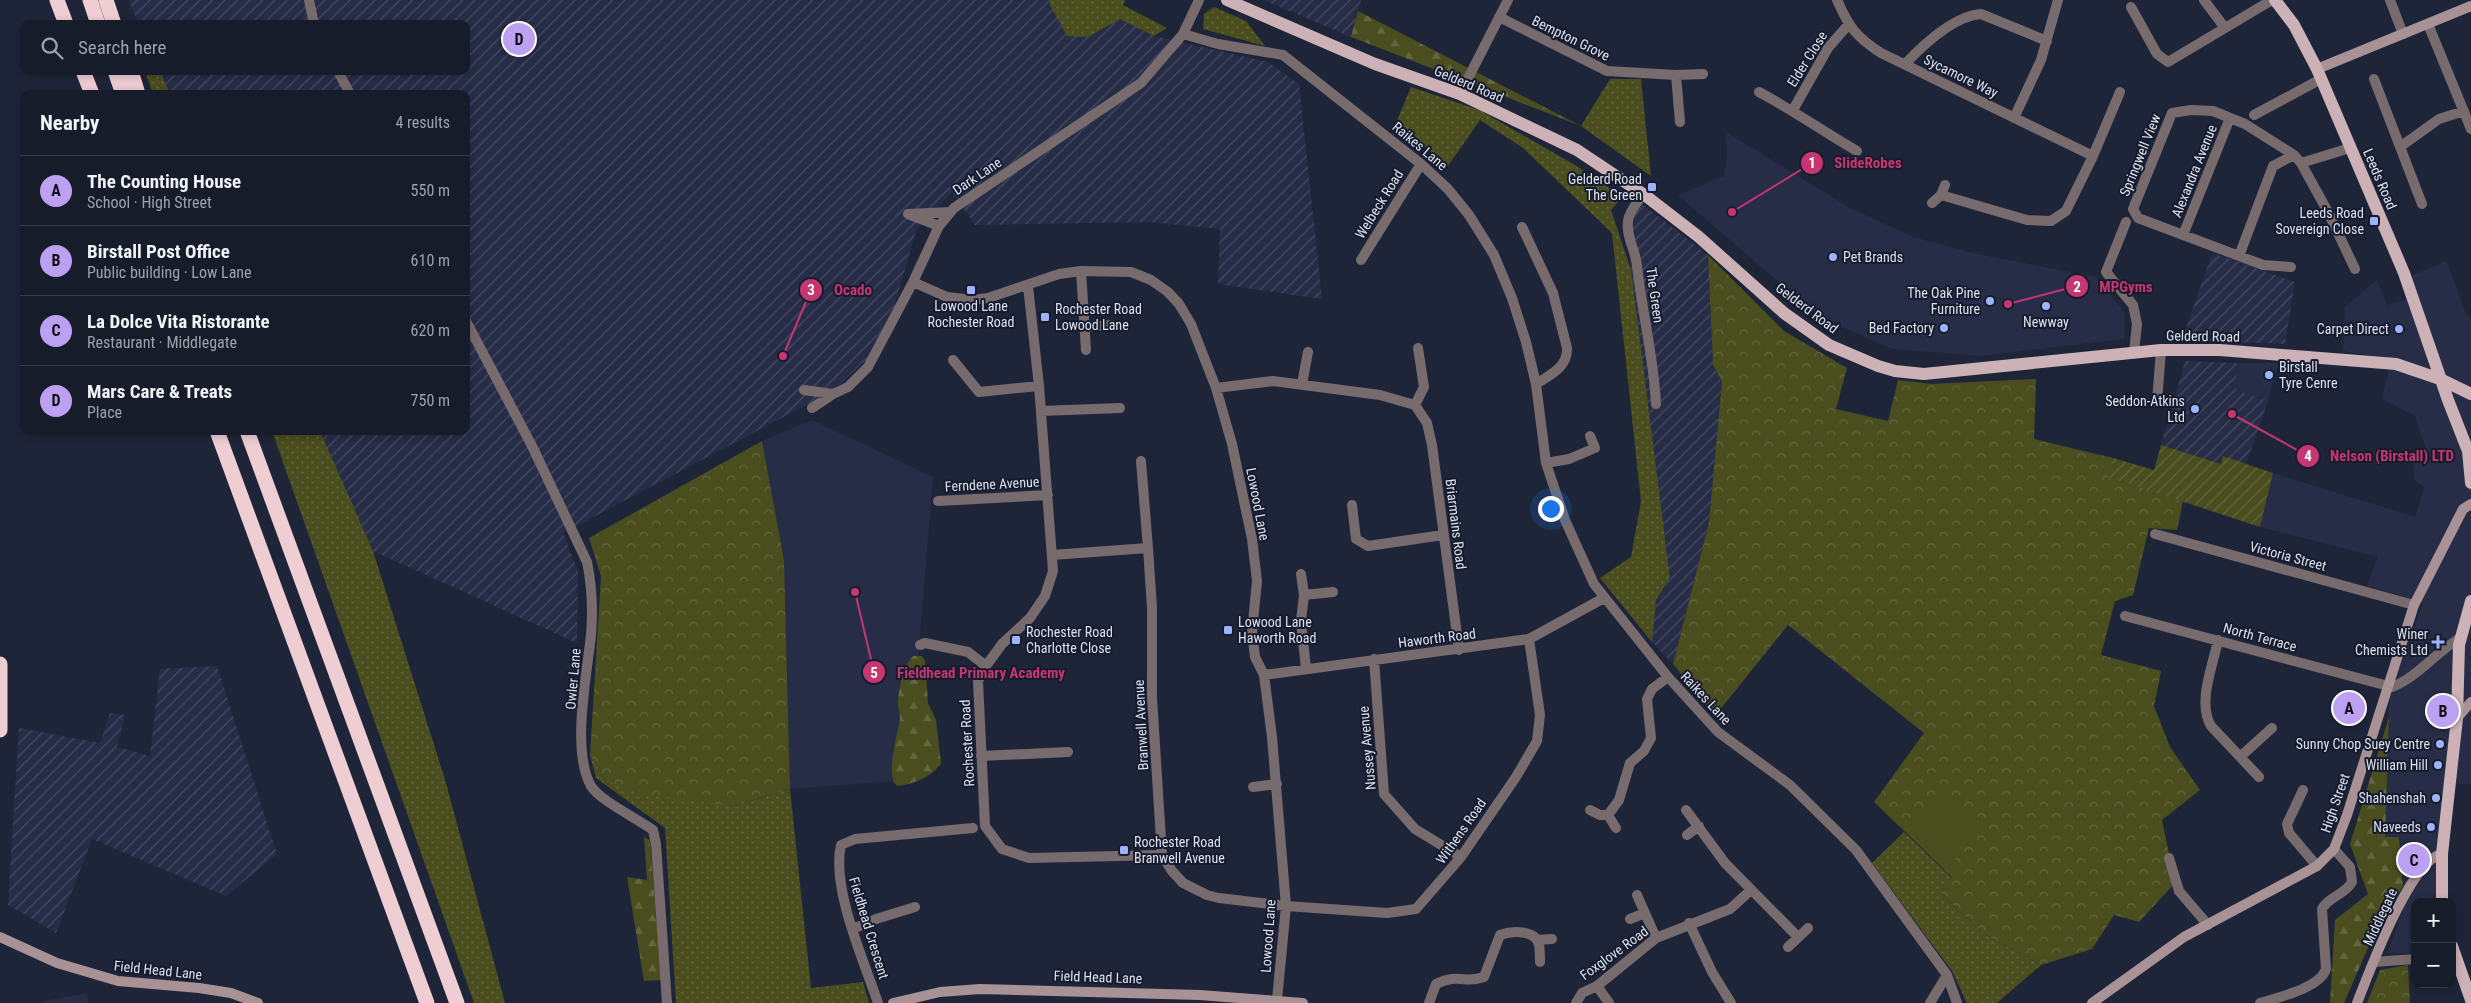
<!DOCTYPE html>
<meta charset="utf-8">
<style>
body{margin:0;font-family:"Roboto Condensed",sans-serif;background:#202533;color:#f1f3f6}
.controls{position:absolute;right:15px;bottom:15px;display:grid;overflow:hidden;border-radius:10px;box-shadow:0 2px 8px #0003}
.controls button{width:45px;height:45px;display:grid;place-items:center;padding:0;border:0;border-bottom:1px solid #363a47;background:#171c2b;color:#f1f3f6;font:25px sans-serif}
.you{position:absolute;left:1550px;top:508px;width:18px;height:18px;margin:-12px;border:4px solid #fff;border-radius:50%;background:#1a73e8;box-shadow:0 0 0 8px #1a73e833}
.badge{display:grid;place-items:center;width:32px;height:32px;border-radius:50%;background:#bca0f2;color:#111;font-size:16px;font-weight:700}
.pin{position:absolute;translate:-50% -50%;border:2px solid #fff;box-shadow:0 1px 5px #0006}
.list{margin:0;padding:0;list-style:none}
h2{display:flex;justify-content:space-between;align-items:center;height:65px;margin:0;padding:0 20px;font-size:21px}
h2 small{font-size:16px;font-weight:400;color:#9ea1a9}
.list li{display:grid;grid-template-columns:32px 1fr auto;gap:15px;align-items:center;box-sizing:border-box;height:70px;padding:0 20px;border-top:1px solid #363a47}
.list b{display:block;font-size:19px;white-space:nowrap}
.list p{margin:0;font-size:16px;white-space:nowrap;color:#9ea1a9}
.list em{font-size:16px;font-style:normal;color:#9ea1a9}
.icon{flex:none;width:28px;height:28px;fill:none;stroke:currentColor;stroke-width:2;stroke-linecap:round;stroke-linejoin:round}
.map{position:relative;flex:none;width:2471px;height:1003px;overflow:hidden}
.search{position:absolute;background:#171c2b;box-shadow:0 2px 8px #0003;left:20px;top:20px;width:450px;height:55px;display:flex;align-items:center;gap:12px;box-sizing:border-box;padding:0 18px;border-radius:10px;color:#9ea1a9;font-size:19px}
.panel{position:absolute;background:#171c2b;box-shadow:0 2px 8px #0003;left:20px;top:90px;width:450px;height:345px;border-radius:10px}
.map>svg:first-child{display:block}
.built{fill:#272d47}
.industrial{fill:url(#industrial-furrows)}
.grass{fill:url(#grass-dots)}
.forest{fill:url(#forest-firs)}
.park{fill:url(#park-crowns)}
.garden{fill:url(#garden-furrows)}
.pitch{fill:#4a4d1e}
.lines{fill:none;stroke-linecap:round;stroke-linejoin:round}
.street{stroke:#786b6e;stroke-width:10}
.secondary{stroke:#a89296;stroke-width:10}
.primary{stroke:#ccb1b6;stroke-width:12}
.highway{stroke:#eecdd3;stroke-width:15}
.poi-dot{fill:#9cb4fd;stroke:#161b2e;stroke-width:2}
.labels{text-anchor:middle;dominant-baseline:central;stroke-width:4;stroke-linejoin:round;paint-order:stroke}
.street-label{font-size:14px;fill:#dbe0ed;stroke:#161b2e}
.poi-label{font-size:14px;fill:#dbe0ed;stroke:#161b2e;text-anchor:end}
.leader{fill:none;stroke:#c63671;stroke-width:2}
.callout-dot{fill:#c63671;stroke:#161b2e;stroke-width:2}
.mark-label{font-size:15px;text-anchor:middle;font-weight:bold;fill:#fff}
.callout-label{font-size:15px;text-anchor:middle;font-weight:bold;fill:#c63671;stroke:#161b2e;stroke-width:4;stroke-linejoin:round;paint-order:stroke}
</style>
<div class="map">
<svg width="2471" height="1003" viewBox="0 0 2471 1003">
<defs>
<pattern id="industrial-furrows" width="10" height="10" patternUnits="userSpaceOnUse" patternTransform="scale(1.25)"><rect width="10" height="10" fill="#272d47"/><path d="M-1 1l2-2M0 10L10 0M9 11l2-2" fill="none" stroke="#464b62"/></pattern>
<pattern id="grass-dots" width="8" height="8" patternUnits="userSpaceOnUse" patternTransform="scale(1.25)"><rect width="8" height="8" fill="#4a4d1e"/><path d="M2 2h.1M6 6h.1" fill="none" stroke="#64663f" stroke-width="1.8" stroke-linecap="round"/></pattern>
<pattern id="forest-firs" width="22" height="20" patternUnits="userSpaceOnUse" patternTransform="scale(1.25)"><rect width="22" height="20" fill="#4a4d1e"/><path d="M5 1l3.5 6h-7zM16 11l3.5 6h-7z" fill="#64663f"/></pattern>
<pattern id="park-crowns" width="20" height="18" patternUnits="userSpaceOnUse" patternTransform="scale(1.25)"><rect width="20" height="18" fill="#4a4d1e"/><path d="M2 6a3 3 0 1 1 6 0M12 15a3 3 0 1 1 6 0" fill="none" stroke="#64663f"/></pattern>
<pattern id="garden-furrows" width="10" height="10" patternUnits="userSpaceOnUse" patternTransform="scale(1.25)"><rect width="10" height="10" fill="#4a4d1e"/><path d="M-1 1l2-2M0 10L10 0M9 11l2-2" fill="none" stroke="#64663f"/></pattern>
</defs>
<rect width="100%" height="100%" fill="#1f2539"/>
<path class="built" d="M1726 132 1848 207 1913 237 1977 254 2096 277 2125 313 2124 339 1980 356 1893 349 1819 317 1678 195 1724 176 1727 154Z
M2446 261 2467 316 2471 318V784H2443L2439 846V902H2415V953H2387L2405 905 2400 838 2385 837 2389 698 2423 602 2367 586 2378 557 2260 527 2273 473 2415 517 2425 487 2414 480 2413 456 2427 453 2415 416 2382 399 2391 359 2343 351 2345 307 2377 280 2387 305 2407 299 2413 275Z
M2237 363H2278L2268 401 2236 390Z
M812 420 933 477 908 780 790 789 784 560 762 441Z
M87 993 89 1003H41L45 1001Z"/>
<path class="industrial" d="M128 0H1050V5L1088 37 1120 19 1154 36 1268 62 1299 84 1322 299 1218 284 1220 229 1150 222 975 225 952 192 916 231 894 307 866 360 841 383 810 403 563 533 578 571 577 643 373 551 320 431H466V94H170L160 71H466V24H139Z
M1263 0H1361L1351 37Z
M1642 204 1708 255 1713 365 1722 381 1709 522 1673 664 1652 642 1656 600 1670 578 1631 287 1629 218Z
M2212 253 2295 282 2285 344 2182 340Z
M2185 361 2237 363 2236 390 2268 401 2246 464 2224 456 2221 464 2161 445Z
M217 666 277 854 226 896 92 839 56 933 8 905 19 728 100 743 110 713 125 715 117 747 150 756 160 669Z"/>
<path class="grass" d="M1050 0H1125L1123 5 1167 28 1154 36 1120 19 1088 37 1067 36 1050 5Z
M1214 7 1246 21 1265 46 1203 29 1204 14Z
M145 71H160L170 94H153Z
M1610 79H1641L1651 176 1581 126Z
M1411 87 1479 110 1575 165 1622 197 1611 210 1631 270 1670 578 1656 600 1652 642 1600 578 1631 557 1641 501 1612 233 1523 148 1480 120 1448 166 1396 123Z
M272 431H320L373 551 446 783 505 1003H474Z
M590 755 606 780 733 806 790 789 811 988 863 982 869 1003H676L665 828 596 778Z
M1904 832 1952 878 1941 894 1984 934 2041 965 1997 1003H1967L1952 971 1872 863Z"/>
<path class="forest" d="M1358 11 1581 126 1351 37Z
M913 656H922L925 661 928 703 936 720 941 764C930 777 915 784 898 786 884 780 898 732 900 719 900 714 898 709 898 704 898 691 903 666 913 656Z
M2389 717 2385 837H2399L2403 886 2371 941 2344 1003H2330L2335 920 2368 894 2350 844Z
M644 837 650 840 661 980 644 981 627 877 647 880Z"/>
<path class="park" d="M1708 255 1784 331 1847 368 1836 409 1888 421 1898 380 1932 384 2036 379 2034 439 2113 458 2109 477 2183 501 2177 530 2149 528 2133 595 2115 601 2101 655 2161 671 2154 706 2170 747 2200 790 2162 820 2175 883 2139 922 2114 915 2092 949 2041 965 1984 934 1941 894 1952 877 1874 802 1924 733 1788 625 1715 716 1673 664 1709 522 1722 381 1713 365Z
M762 441 784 560 790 789 733 806 640 794 606 780 590 755 601 576 589 538Z
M2408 965 2410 1003H2367L2380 970Z"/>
<path class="garden" d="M2161 445 2221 464 2223 456 2273 473 2260 527 2108 477 2113 458 2154 470Z"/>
<path class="pitch" d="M1942 791 1984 824 1949 868 1910 833Z"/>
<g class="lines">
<path class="street" d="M309 0 314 24
M1837 0C1849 27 1856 37 1881 53L2093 156 2066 211 2051 221 2027 220 1941 195
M2204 0 2225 28
M2390 0 2403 34
M2131 7 2157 54 2168 62 2272 0
M1499 17 1607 71 1676 75 1680 122
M2428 24 2471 129
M1183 34 1218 44 1283 55 1421 164 1448 189 1469 215 1494 255 1512 298 1526 342 1536 384 1546 463 1565 520 1594 584 1668 677 1718 732 1790 785 1856 850 1947 975 1957 1003
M1905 64C1923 45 1953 16 1981 14L2047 41
M338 71 350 94
M1676 75 1703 74
M2374 79 2422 204
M1759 92C1793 110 1824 132 1857 151
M1460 94 1508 0
M1793 110 1828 48 1848 25
M2254 115 2321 79
M2014 118 2041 60 2058 0
M2400 147 2439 119 2464 111
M2093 156 2120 92
M2301 163 2350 148
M1643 194C1638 202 1629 211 1628 221 1626 238 1636 251 1637 266 1642 312 1654 358 1656 404
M1932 203 1941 195 1945 185
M2126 222 2106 272 2133 305 2137 324 2134 352
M939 226 908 214 951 212
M1522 227 1553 293 1567 348C1568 367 1550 375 1536 384
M2183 235 2230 118
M2239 256 2273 166 2294 155
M1361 260 1421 164
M2291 267 2263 265 2138 218 2133 209 2172 113 2191 110 2213 111 2245 124 2294 155 2301 163 2328 212 2355 269
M1081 271 1086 350
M913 282 947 297 973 300 988 298 1059 274 1081 271 1131 272 1151 280 1168 292 1179 304 1191 324 1216 388 1232 444 1252 539 1257 581 1252 632 1255 657 1264 675 1272 737 1286 906 1277 1000
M1028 286 1039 386 1053 571 1045 596 1030 618 1002 644 986 666 978 681 985 826 1002 849 1029 858 1162 855
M466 321 532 446 587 562C592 586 593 611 591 635 587 674 571 751 591 786 599 800 638 819 653 830L656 844 667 1003
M1084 327 1112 325
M953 360 979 392 1039 386
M1302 384 1308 352
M1216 388 1273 381 1380 395 1415 405 1427 423 1432 445 1459 650
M804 390 833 394
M2157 402 2161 350
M1415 405 1424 387 1418 348
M812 408 833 394 848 387 868 367 913 282 939 226 954 208 1141 83 1183 34 1199 0
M1041 411 1120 408
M1141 461 1148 548
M1546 463 1569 459 1595 448 1590 436
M938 501 1048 495
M1352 505 1356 539 1368 546 1443 535
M2155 534 2414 605
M1052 555 1148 548 1152 608V698L1162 855 1172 871 1183 883 1207 895 1219 898 1286 906 1387 913 1416 909 1461 857 1516 777 1537 741 1540 715 1529 639
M1301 574 1304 595 1301 621 1306 669
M1304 595 1333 592
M2125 616 2392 687C2418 677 2436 652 2460 638
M2218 640C2213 666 2197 702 2211 726L2259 777
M920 645 925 643 968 652 986 666
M1374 659 1384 794 1415 829 1461 857
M1264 675 1529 639 1604 598
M981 756 1068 752
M2241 756 2272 728
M1253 787 1277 784
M2303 790 2287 824 2289 833 2317 866
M1590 810 1600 815H1608L1619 800 1630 763 1644 751 1651 738 1647 699 1652 689 1668 677
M1686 810 1725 863 1798 937
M1608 815 1616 828
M1687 835 1699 826
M2169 858 2179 891 2208 925
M1637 895 1656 938
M1630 919 1645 913
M1689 923 1712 972 1731 1003
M853 929 876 919 915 907
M1537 940 1552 939
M1788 947 1808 928
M2374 962 2415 959
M1597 986 1609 1003
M878 1003C864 961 831 888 841 845L855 839 973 828
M1429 1003 1436 984C1459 973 1465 984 1484 977L1500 935C1511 931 1536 929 1539 945 1540 950 1540 957 1540 962
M1576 1003 1582 993 1597 986 1656 938 1730 909 1751 890
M1930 1003 1947 975
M2260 1003C2279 997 2320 988 2326 969L2322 909C2329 896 2345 895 2352 882L2350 867 2334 849"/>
<path class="secondary" d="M2317 69 2471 6
M2457 718 2471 702
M0 937 57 963 118 981 199 988 231 993 258 1003
M893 1003 940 992 980 989 1200 995 1303 1003
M2092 1003 2184 937 2317 866 2334 849 2347 815 2414 605 2463 509 2471 504
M2357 1003C2369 973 2410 860 2442 854"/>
<path class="primary" d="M1227 0 1375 64 1460 94 1577 150 1646 196 1699 237 1784 313 1829 345 1878 366 1895 371 1924 374 2161 350H2220L2396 364 2440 379 2471 394
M2275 0 2294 25 2317 69 2404 273 2448 400 2468 451 2471 483
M2442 902V854L2457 718 2459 645 2471 601
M2452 946 2471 1000"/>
<path class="highway" d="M57 0 66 24
M90 0 98 24
M106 0 114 24
M83 71 92 94
M115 71 123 94
M131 71 138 94
M217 431 427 1003
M247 431 457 1003
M0 664V730"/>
</g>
<g class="poi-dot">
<rect x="1647" y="182" width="10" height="10" rx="2.5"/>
<rect x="2369" y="216" width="10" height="10" rx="2.5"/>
<circle cx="1833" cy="257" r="5"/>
<rect x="966" y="285" width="10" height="10" rx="2.5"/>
<circle cx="1990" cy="301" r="5"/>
<circle cx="2046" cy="306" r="5"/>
<rect x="1040" y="312" width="10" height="10" rx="2.5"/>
<circle cx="1944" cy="328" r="5"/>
<circle cx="2399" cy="329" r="5"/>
<circle cx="2269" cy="375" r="5"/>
<circle cx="2195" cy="409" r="5"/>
<rect x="1223" y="625" width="10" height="10" rx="2.5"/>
<rect x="1011" y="635" width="10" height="10" rx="2.5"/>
<path d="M2435.5 634.5h5v5h5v5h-5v5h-5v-5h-5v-5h5z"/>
<circle cx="2440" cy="744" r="5"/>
<circle cx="2438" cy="765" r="5"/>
<circle cx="2436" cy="798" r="5"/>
<circle cx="2431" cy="827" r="5"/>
<rect x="1119" y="845" width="10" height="10" rx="2.5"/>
</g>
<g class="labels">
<g class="street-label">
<text transform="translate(1571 38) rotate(26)">Bempton Grove</text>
<text transform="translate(1807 59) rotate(-58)">Elder Close</text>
<text transform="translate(1961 76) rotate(26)">Sycamore Way</text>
<text transform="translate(1469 84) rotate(23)">Gelderd Road</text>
<text transform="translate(1420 146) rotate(40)">Raikes Lane</text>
<text transform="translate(2140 155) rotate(-68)">Springwell View</text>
<text transform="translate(2194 171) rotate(-68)">Alexandra Avenue</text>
<text transform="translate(977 176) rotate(-34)">Dark Lane</text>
<text transform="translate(2380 179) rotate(67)">Leeds Road</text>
<text transform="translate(1379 204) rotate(-58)">Welbeck Road</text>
<text transform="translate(1655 295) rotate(82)">The Green</text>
<text transform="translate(1807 308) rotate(37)">Gelderd Road</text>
<text transform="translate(2203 336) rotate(1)">Gelderd Road</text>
<text transform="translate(992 484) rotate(-3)">Ferndene Avenue</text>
<text transform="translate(1258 504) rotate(79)">Lowood Lane</text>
<text transform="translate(1456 524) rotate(83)">Briarmains Road</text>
<text transform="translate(2288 556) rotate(15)">Victoria Street</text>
<text transform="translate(2260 637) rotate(15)">North Terrace</text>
<text transform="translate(1437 638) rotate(-7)">Haworth Road</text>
<text transform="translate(573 679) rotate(-85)">Owler Lane</text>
<text transform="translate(1706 698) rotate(47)">Raikes Lane</text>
<text transform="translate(1141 725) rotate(-93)">Branwell Avenue</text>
<text transform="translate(967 743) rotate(-93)">Rochester Road</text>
<text transform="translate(1367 748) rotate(-95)">Nussey Avenue</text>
<text transform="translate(2335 803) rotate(-71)">High Street</text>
<text transform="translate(1461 831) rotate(-55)">Withens Road</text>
<text transform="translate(2380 917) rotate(-65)">Middlegate</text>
<text transform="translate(869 928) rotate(73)">Fieldhead Crescent</text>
<text transform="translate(1268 936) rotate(-86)">Lowood Lane</text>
<text transform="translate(1614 953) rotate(-36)">Foxglove Road</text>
<text transform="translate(158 970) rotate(6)">Field Head Lane</text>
<text transform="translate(1098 977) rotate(2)">Field Head Lane</text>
</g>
<g class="poi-label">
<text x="1642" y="179">Gelderd Road<tspan x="1642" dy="16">The Green</tspan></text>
<text x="2364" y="213">Leeds Road<tspan x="2364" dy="16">Sovereign Close</tspan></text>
<text x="1843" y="257" text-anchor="start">Pet Brands</text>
<text x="1980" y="293">The Oak Pine<tspan x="1980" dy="16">Furniture</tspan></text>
<text x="971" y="306" text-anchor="middle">Lowood Lane<tspan x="971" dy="16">Rochester Road</tspan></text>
<text x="1055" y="309" text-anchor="start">Rochester Road<tspan x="1055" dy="16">Lowood Lane</tspan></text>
<text x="2046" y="322" text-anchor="middle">Newway</text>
<text x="1934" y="328">Bed Factory</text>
<text x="2389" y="329">Carpet Direct</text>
<text x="2279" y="367" text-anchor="start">Birstall<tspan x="2279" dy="16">Tyre Cenre</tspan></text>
<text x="2185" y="401">Seddon-Atkins<tspan x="2185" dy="16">Ltd</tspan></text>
<text x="1238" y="622" text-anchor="start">Lowood Lane<tspan x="1238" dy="16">Haworth Road</tspan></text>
<text x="1026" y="632" text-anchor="start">Rochester Road<tspan x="1026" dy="16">Charlotte Close</tspan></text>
<text x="2428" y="634">Winer<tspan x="2428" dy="16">Chemists Ltd</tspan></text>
<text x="2430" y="744">Sunny Chop Suey Centre</text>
<text x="2428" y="765">William Hill</text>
<text x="2426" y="798">Shahenshah</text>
<text x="2421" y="827">Naveeds</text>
<text x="1134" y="842" text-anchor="start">Rochester Road<tspan x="1134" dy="16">Branwell Avenue</tspan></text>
</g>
</g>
<path class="leader" d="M1732 212L1812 163M2008 304L2077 286M783 356L811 290M2232 414L2308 456M855 592L874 672"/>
<g class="callout-dot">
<circle cx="1732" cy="212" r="5"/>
<circle cx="2008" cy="304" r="5"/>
<circle cx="783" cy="356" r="5"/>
<circle cx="2232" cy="414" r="5"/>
<circle cx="855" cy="592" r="5"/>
<circle cx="1812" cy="163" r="12"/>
<circle cx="2077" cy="286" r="12"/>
<circle cx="811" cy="290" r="12"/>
<circle cx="2308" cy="456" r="12"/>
<circle cx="874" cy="672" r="12"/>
</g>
<g class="mark-label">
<text x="1812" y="168">1</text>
<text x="2077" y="292">2</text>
<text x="811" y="295">3</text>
<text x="2308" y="461">4</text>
<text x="874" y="678">5</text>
</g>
<g class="callout-label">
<text x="1868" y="168">SlideRobes</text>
<text x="2126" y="292">MPGyms</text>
<text x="853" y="295">Ocado</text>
<text x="2392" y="461">Nelson (Birstall) LTD</text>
<text x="981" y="678">Fieldhead Primary Academy</text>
</g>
</svg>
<div class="controls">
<button>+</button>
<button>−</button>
</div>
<div class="you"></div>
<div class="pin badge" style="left:2349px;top:708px">A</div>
<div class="pin badge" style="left:2443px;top:711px">B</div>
<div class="pin badge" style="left:2414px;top:860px">C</div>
<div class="pin badge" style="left:519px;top:39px">D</div>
<div class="search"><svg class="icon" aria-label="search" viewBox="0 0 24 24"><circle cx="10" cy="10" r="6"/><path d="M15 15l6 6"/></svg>Search here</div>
<section class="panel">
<h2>Nearby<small>4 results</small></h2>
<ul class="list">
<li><span class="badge">A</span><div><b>The Counting House</b><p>School · High Street</p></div><em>550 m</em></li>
<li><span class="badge">B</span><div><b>Birstall Post Office</b><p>Public building · Low Lane</p></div><em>610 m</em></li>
<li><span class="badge">C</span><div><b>La Dolce Vita Ristorante</b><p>Restaurant · Middlegate</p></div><em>620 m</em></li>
<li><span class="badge">D</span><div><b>Mars Care &amp; Treats</b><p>Place</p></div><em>750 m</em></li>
</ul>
</section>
</div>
